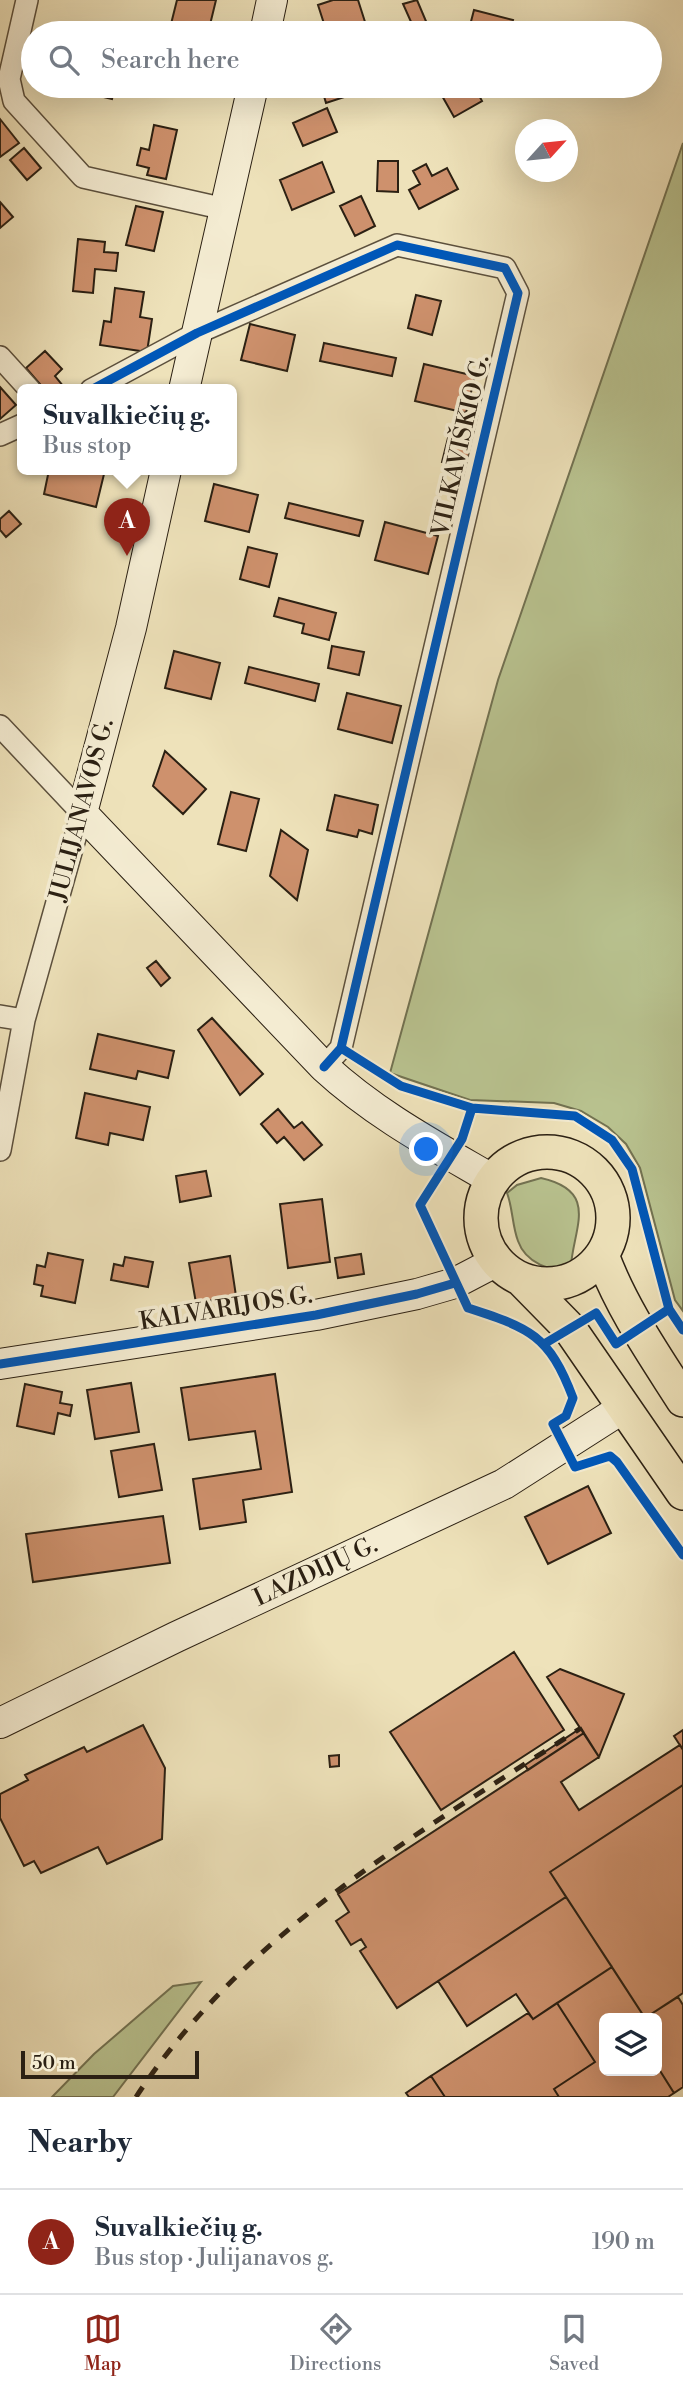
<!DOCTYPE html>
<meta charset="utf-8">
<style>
body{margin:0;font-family:"Libre Bodoni",serif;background:#f2f2f3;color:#1f2937}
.controls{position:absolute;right:21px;bottom:21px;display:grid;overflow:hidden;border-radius:10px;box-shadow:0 7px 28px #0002}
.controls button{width:63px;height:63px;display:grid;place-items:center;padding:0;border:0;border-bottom:2px solid #e0e1e3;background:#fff;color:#1f2937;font:35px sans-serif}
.compass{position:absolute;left:515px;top:119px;width:63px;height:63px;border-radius:50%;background:#fff;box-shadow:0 7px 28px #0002;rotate:63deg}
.scale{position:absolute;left:21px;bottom:18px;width:178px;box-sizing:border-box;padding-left:7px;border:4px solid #2b2013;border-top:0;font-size:19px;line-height:24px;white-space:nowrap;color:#2b2013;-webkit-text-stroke:5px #f4ecd2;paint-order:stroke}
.you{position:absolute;left:427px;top:1150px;width:24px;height:24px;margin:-18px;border:5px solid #fff;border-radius:50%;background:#1a73e8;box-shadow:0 0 0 10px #1a73e833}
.badge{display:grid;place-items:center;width:46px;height:46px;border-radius:50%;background:#8f2418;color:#fff;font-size:23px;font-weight:700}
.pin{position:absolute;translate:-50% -58px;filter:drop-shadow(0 2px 4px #0008)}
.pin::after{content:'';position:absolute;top:37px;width:24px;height:21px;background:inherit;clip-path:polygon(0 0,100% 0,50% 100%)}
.popup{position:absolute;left:17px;top:384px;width:220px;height:91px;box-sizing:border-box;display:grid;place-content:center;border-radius:10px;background:#fff;filter:drop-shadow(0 2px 5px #0005);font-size:23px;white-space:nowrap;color:#747a83}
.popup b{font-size:26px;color:#1f2937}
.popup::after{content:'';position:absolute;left:50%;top:100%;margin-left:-14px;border:14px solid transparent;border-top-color:#fff}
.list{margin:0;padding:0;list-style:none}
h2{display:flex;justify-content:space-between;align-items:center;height:91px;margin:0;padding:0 28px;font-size:30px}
h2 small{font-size:23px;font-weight:400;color:#747a83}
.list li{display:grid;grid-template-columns:46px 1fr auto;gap:21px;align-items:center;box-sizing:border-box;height:105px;padding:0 28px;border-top:2px solid #e0e1e3}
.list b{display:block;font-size:26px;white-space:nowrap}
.list p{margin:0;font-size:23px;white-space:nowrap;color:#747a83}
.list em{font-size:23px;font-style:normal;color:#747a83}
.icon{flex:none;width:38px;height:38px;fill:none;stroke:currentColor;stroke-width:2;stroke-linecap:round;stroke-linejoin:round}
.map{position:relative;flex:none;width:683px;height:2097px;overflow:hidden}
.search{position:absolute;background:#fff;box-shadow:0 7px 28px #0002;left:21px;right:21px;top:21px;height:77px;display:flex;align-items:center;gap:18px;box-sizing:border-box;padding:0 24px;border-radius:38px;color:#747a83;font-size:26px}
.sheet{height:196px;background:#fff}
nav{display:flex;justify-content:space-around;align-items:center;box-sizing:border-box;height:98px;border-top:2px solid #e0e1e3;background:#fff;font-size:19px;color:#747a83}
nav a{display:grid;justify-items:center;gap:4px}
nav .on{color:#8f2418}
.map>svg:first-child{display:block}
.green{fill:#b9c390;stroke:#727252;stroke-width:2}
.building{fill:#ce916d;stroke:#2b2013;stroke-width:2}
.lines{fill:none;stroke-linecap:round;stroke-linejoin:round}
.street-casing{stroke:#5c503d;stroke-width:24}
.secondary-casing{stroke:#2b2013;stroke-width:32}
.primary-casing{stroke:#2b2013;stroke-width:36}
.street{stroke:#f4ecd2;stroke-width:21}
.secondary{stroke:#f4ecd2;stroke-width:30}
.primary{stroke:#eee2ba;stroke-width:33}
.rail{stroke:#2b2013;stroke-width:5;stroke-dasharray:12 12;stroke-linecap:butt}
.cycleway-casing{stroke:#f4ecd2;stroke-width:13}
.cycleway{stroke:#0057b8;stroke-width:9}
.labels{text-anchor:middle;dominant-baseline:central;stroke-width:7;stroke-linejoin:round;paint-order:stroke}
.street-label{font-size:24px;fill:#2b2013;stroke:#f4ecd2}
</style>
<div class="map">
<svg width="683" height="2097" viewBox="0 0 683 2097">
<rect width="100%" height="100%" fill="#eee2ba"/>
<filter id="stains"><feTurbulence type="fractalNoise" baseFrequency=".00286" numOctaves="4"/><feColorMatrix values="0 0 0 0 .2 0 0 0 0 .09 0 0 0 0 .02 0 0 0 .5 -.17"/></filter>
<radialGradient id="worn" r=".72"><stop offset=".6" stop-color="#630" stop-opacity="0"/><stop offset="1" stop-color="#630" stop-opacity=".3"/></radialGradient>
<path class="green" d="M683 143V1311L675 1300 640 1168 626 1144 608 1127 581 1111 554 1103 470 1100 390 1073 498 680Z
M541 1178C599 1191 574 1227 571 1265 552 1276 525 1261 518 1241 512 1225 513 1209 507 1193L517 1185Z
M201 1982 113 2097H52L94 2054 173 1986Z"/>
<path class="building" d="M177 0H216L208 33 169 32Z
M333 0H358L366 25 341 33H327L318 5Z
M417 0 431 33H389L412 24 403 4Z
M474 10 513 20 509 33H468Z
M93 86H115L112 99 91 94Z
M321 86H367L369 89 326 103Z
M474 86 482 101 454 117 441 94 453 86Z
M327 108 337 132 303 146 293 123Z
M0 119 19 143 0 157Z
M154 125 177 130 166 179 147 175 149 168 137 165 141 148 149 150Z
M24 148 41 168 27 180 10 160Z
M378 161H398V192L377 191Z
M322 162 334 192 292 210 280 180Z
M426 164 432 176 447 168 458 189 419 209 409 190 420 184 413 171Z
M361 196 375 226 355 236 340 206Z
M0 202 13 217 0 228Z
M136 206 163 212 154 251 126 245Z
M78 239 105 242 104 252 118 253 116 271 95 269 93 293 73 291Z
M115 288 144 292 140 317 152 319 147 352 100 345 104 321 111 322Z
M416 295 441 301 432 335 408 328Z
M250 324 295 335 287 371 241 360Z
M324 343 396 358 392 376 320 361Z
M45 351 62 369 55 376 63 386 59 390H45L26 368Z
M424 364 475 376 466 413 415 401Z
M0 387 16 405 0 419Z
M448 438 476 445 470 469 442 462Z
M49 470H105L96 507 44 494Z
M214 484 258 495 249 532 205 521Z
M289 503 363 521 359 536 285 518Z
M9 511 21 524 6 537 0 530V519Z
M385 522 438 536 428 574 375 560Z
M248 547 277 554 269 587 240 579Z
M279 598 336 613 329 640 302 633 304 624 274 616Z
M332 646 364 652 359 675 328 668Z
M174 651 220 663 211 699 165 688Z
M249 667 319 684 315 701 245 683Z
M347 693 401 706 392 743 338 729Z
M165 751 206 789 183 814 153 786Z
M231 792 259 799 246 851 218 844Z
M335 795 378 805 372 834 359 830 357 837 327 830Z
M281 830 308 850 297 900 270 876Z
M156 961 170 978 161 986 147 968Z
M212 1018 263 1074 240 1095 198 1030Z
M98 1034 174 1051 168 1078 138 1071 136 1079 90 1069Z
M85 1093 150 1107 143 1140 110 1133 108 1145 76 1138Z
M278 1109 294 1128 302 1122 322 1145 304 1160 284 1137 277 1143 261 1124Z
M206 1171 211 1196 180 1202 176 1176Z
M322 1199 330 1262 288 1268 280 1204Z
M48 1253 83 1260 75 1303 41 1296 43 1286 34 1284 37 1265 45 1267Z
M361 1254 364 1274 338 1278 335 1258Z
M230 1256 236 1296 196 1303 189 1263Z
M125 1257 153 1262 148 1287 111 1280 114 1264 123 1266Z
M275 1374 292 1492 243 1500 246 1522 200 1529 193 1479 261 1469 255 1431 189 1440 181 1388Z
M131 1383 139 1432 95 1439 87 1390Z
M25 1384 62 1392 60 1403 72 1405 70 1416 58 1413 54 1434 17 1426Z
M154 1444 162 1490 119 1497 111 1451Z
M588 1486 611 1533 548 1564 525 1517Z
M163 1516 170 1563 33 1582 26 1534Z
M514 1652 564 1730 441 1810 390 1732Z
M560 1669 624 1694 599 1757 547 1677Z
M143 1725 165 1768 162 1839 107 1864 98 1847 41 1873 34 1861 24 1866 0 1818V1794L28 1780 25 1775 84 1747 87 1752Z
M581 1728 584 1733 528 1770 525 1765Z
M683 1730V1750L674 1736Z
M584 1733 599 1757 561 1782 579 1810 680 1745 683 1750V1785L550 1872 566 1897 397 2008 360 1951 366 1947 361 1939 351 1945 336 1921 349 1912 338 1894Z
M339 1755V1766L330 1767 329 1756Z
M683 1785V1993L645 2018 550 1872Z
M566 1897 612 1967 533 2019 516 1994 467 2026 438 1981Z
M612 1967 645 2018H604V2071H657V2066L674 2093 668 2097H559L554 2089 595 2062 557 2003Z
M678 1997 683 2005V2087L674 2093 657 2066V2018H645Z
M557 2003 595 2062 554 2089 559 2097H445L431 2076 528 2013 533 2019Z
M431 2076 445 2097H409L406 2093Z"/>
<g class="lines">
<defs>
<path id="street" d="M27 0 9 79 14 101 83 177 225 209
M0 357 30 390
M91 390 197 333 397 245 505 268 518 293 341 1048 324 1067
M0 435 22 425
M0 726 82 813 24 1020 0 1150
M0 1016 24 1020"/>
<g id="secondary">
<path d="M265 33 272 0"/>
<path d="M184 390 253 86"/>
<path d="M166 470 131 628 82 813 324 1067C375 1114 433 1145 493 1180"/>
<path d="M0 1364 316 1315 417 1294 455 1283 497 1261"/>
<path id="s1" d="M0 1723 176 1637 504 1484 623 1408"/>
</g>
<path id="primary" d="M481 1218a66 66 0 1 1 132 0a66 66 0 1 1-132 0Z
M602 1255C621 1307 653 1353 683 1400
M521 1279 570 1329 683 1493"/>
</defs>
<use href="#street" class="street-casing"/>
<use href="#secondary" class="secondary-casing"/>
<use href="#primary" class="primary-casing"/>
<use href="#street" class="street"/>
<use href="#secondary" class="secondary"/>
<use href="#primary" class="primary"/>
<path class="rail" d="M136 2097C244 1932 419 1833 581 1728"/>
<defs>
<path id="cycleway" d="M91 390 197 333 397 245 505 268 518 293 341 1048 324 1067
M341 1048 401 1086 472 1108
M683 1330 669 1309 632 1169 612 1140 575 1116 472 1108 462 1139 420 1205 468 1308C529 1328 549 1334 573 1398L566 1416 553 1424 575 1467 610 1456 617 1462 683 1555
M544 1344 596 1313 616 1344 669 1309
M0 1364 316 1315 417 1294 455 1283"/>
</defs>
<use href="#cycleway" class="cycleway-casing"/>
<use href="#cycleway" class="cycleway"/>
</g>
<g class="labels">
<g class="street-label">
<text transform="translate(461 446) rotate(-77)">VILKAVIŠKIO G.</text>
<text transform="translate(82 810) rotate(-75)">JULIJANAVOS G.</text>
<text transform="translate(226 1309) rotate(-9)">KALVARIJOS G.</text>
<text stroke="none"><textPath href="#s1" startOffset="350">LAZDIJŲ G.</textPath></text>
</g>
</g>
<rect width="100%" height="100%" filter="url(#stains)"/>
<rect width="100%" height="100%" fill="url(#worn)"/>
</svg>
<div class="controls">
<button><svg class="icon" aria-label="layers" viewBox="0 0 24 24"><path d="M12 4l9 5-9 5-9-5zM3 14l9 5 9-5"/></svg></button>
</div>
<svg class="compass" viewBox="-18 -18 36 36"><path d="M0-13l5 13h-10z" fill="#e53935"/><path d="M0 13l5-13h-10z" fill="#747a83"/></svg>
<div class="scale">50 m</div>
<div class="you"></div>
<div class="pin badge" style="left:127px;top:556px">A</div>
<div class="popup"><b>Suvalkiečių g.</b>Bus stop</div>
<div class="search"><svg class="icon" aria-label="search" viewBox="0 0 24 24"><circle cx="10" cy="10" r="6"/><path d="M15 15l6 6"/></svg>Search here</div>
</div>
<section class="sheet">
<h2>Nearby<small></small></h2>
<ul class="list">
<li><span class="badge">A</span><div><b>Suvalkiečių g.</b><p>Bus stop · Julijanavos g.</p></div><em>190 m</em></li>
</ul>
</section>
<nav>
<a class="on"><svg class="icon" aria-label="map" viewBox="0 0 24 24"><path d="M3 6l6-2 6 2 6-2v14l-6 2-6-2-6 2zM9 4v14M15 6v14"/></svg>Map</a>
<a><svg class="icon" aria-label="directions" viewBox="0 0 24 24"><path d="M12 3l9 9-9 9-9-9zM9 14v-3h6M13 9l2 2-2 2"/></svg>Directions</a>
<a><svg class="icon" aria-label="saved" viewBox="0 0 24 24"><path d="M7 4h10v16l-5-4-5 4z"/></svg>Saved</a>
</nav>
